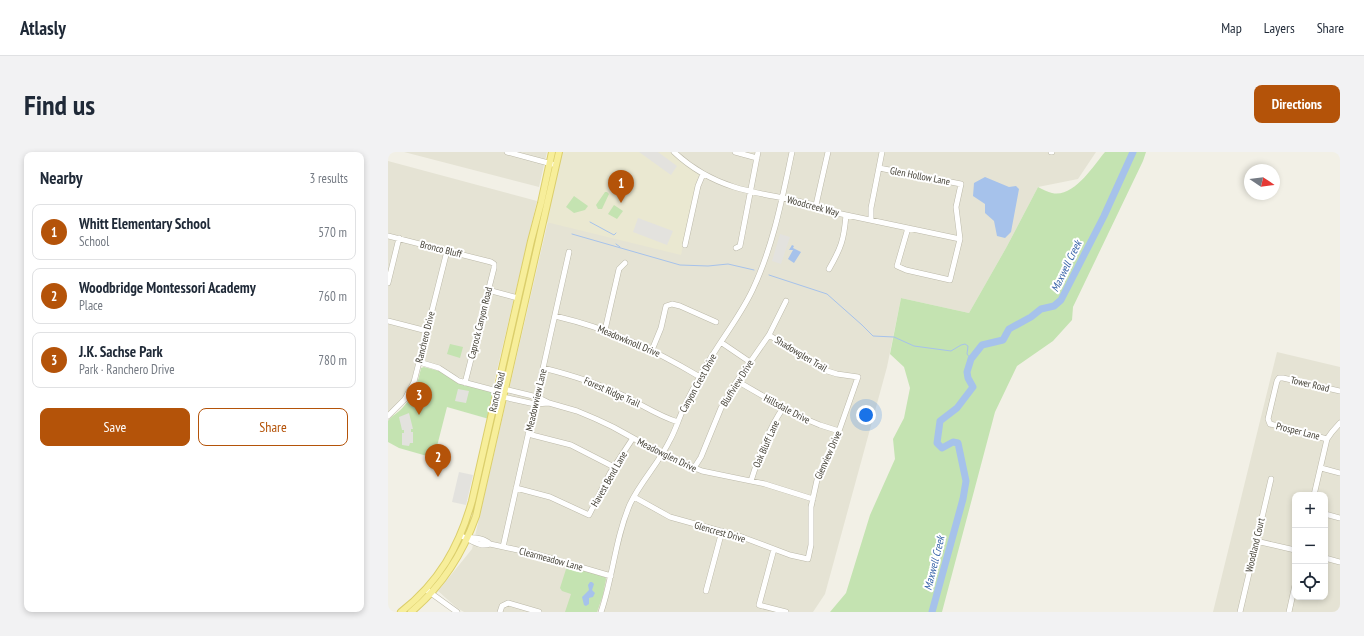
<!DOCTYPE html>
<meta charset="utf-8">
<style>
body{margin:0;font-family:"PT Sans Narrow",sans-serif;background:#f2f2f3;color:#1f2937}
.controls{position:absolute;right:12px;bottom:12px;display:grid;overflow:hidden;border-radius:8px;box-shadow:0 2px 6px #0003}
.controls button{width:36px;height:36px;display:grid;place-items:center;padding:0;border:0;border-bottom:1px solid #e0e1e3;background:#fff;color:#1f2937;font:20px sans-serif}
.compass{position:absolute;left:856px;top:12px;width:36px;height:36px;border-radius:50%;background:#fff;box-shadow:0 2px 6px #0003;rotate:103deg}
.you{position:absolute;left:478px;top:263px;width:14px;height:14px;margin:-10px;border:3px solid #fff;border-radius:50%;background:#1a73e8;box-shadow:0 0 0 6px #1a73e833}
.badge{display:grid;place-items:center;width:26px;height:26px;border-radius:50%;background:#b45309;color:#fff;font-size:13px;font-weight:700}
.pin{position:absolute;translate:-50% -33px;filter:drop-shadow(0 1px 2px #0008)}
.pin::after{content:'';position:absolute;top:21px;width:14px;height:12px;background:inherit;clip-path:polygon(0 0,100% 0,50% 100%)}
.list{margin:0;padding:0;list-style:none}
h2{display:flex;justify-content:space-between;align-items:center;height:52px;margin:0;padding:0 16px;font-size:17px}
h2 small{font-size:13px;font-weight:400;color:#747a83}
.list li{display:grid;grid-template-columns:26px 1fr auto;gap:12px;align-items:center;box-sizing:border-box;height:56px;margin:0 8px 8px;padding:0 8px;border:1px solid #e0e1e3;border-radius:8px}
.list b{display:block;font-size:15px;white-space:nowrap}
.list p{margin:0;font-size:13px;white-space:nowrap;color:#747a83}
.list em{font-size:13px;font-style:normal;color:#747a83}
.actions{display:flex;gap:8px;padding:12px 16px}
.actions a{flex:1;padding:9px 0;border:1px solid #b45309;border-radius:8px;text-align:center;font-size:14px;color:#b45309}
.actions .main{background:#b45309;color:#fff}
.icon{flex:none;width:22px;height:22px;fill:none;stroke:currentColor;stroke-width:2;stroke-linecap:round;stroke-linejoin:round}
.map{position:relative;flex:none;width:952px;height:460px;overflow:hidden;border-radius:8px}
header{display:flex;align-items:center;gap:24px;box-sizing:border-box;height:56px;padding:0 20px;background:#fff;border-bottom:1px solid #e0e1e3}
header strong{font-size:19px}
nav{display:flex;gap:22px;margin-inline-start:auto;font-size:14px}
.intro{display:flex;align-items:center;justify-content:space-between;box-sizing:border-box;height:96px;padding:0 24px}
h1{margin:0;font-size:28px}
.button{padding:10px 18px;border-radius:8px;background:#b45309;color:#fff;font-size:14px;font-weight:700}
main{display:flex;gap:24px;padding:0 24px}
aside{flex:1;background:#fff;border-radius:8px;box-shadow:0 2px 6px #0003}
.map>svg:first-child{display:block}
.residential{fill:#e5e3d4;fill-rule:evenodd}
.education{fill:#eae8d1}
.green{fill:#c4e3b1}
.parking{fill:#e3e2de}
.water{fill:#a6c2eb}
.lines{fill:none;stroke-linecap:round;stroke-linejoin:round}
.stream{stroke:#a6c2eb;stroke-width:1}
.river{stroke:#a6c2eb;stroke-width:7}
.minor-casing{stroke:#bcb9a9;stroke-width:6}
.major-casing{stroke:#dbce6b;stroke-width:8}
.minor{stroke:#fff;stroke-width:5}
.major{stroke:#f7ee9a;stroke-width:6}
.labels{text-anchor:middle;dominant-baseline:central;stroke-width:4;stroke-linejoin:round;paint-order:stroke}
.street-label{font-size:10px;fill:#444136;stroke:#fff}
.water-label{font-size:11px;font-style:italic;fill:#3763a8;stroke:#fff}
</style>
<header>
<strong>Atlasly</strong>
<nav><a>Map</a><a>Layers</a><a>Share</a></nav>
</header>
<div class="intro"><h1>Find us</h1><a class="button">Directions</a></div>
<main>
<aside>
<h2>Nearby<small>3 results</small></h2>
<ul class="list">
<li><span class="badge">1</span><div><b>Whitt Elementary School</b><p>School</p></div><em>570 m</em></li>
<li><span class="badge">2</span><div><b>Woodbridge Montessori Academy</b><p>Place</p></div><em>760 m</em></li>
<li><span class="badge">3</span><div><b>J.K. Sachse Park</b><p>Park · Ranchero Drive</p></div><em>780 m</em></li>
</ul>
<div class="actions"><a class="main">Save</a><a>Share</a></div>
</aside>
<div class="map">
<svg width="952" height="460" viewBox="0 0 952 460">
<rect width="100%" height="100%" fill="#f2f0e6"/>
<path class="residential" d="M16 0H159L151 35Z
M176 0H708L690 27 650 35 618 96 581 161 513 146 499 215 437 442 425 460H76L69 456 50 439 84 397Z
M0 9 149 49 105 235 81 229 35 210 37 203 30 202 22 234 0 273Z
M889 200 952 215V460H825ZM907 343H937V445H907Z"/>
<path class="education" d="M173 0H282L311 23 308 32 293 103 158 70Z"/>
<path class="green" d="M717 0H758L755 9 685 155 684 168 665 189 629 214 607 260 554 460H442L458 441 482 363 507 307 505 287 516 266 522 236 516 215 502 202 513 146 581 161 618 96 650 35C654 37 660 40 664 41 686 46 705 14 717 0Z
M217 40H219L221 42 214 57H210L208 53Z
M186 44 200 54 197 58 186 61 178 55Z
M226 53 235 59 229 67 220 62Z
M62 192 75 195 72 206 59 202Z
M36 215 51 219 65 228 103 240 106 244 101 267 59 255 46 306 11 296 0 290V269C4 263 12 260 16 254 26 244 30 230 33 216Z
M179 414 217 425 218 427 215 443 209 460H177L183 442 174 439 172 436Z"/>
<path class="parking" d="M251 0H270L289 14 283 23Z
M250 66 285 79 279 93 245 80Z
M392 82 402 85 393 112 384 109Z
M70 237 81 239 78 251 67 249Z
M21 261 25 277H23V280H25V291H22L21 294 14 293V281H16V278H14L11 265Z
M71 320 85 323 78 353 64 350Z"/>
<path class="water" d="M597 25 621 35 628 34 631 37 623 80 617 86 609 84 606 69 597 61V52L585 44 586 31Z
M404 93 406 94 405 96 413 100 406 111 400 107 405 98H401Z
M202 430H204L206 432 204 438 207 441 205 445 201 446V452L198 454 196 453 194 445 201 438 200 433Z"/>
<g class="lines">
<path class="stream" d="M202 70 226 83 228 81
M184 82 292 113 320 114 340 112 366 118
M228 92 232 95
M381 123 439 142 474 173 485 184 506 185 526 194 563 199 573 193 577 192 580 194 579 202 583 207"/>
<path class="river" d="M544 460 575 347 578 329 570 291 565 290 554 296 549 291 552 269 569 256 585 235 580 226 579 220 583 207 594 193 615 188 621 177 643 165 653 157 666 154 673 148 716 64 745 0"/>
<defs>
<path id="minor" d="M119 0 164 12
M286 0C303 16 324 28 346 35 378 45 413 46 444 60L572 87
M347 0 369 6
M663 0H664
M491 16 573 32 568 55 572 87 562 128 518 118 509 114 520 76
M428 53 440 0
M483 68V56L494 0
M0 84 103 110 106 112V116L77 231
M297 93 310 34 315 22
M348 96 352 94 370 0
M441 117C453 96 456 88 458 63
M0 131 11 86
M100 138 130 146
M167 164C222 177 263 196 312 225
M0 169 39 179
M217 178 231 117 237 111
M334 191 362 210
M264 198 273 176 278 154 284 152 292 154 328 170
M31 210 51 216 71 229 109 239 115 245 147 252 161 251 149 245 120 238 117 237 109 239
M155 216C183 223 209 231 234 243 253 252 270 264 290 270
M349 229 408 263 432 273 451 279
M161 251 189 259 208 267 225 275 274 302 314 319 377 332 425 347
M0 264 17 247 26 230 59 99
M140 282 183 293 226 315
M939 287 882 272 880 267 889 229 891 226H895L952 239
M306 316 313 305 333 256 347 232 381 183 398 149
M933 316 952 321
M363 329C371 303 380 278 395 256
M128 336 162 345 201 363 222 321 245 286
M926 343 939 287 944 280 952 271
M246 345 282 365 354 385 402 403 420 407 423 393V355L429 328 451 279 470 225 449 222 436 218 381 183
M937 362 952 366
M73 384C82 387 92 396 102 392L148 402 223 424
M80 386C87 385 97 387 102 392
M868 389 907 398
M115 395 181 100
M386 397 371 453 398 460
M937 406 952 410
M40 439 69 460
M318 439 334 379
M112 460 114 454 120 451 151 460
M213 460C225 425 227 387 242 352 253 329 271 311 282 288 287 279 290 269 294 260 301 244 309 229 318 214 332 189 351 166 364 139 385 95 394 47 404 0
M852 460 883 327
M901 460 907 433"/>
<path id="major" d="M13 460C51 430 71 395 84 349L143 89 153 51 164 0
M23 460C53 435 75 401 88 364L171 0"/>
</defs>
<use href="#minor" class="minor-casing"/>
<use href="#major" class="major-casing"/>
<use href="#minor" class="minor"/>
<use href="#major" class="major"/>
</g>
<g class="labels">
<g class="street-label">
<text transform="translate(532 24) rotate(11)">Glen Hollow Lane</text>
<text transform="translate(425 54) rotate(15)">Woodcreek Way</text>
<text transform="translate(53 97) rotate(14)">Bronco Bluff</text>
<text transform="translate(92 171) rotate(-76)">Caprock Canyon Road</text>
<text transform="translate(37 185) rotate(-76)">Ranchero Drive</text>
<text transform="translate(241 189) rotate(23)">Meadowknoll Drive</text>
<text transform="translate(413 202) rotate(31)">Shadowglen Trail</text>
<text transform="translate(310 231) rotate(-61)">Canyon Crest Drive</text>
<text transform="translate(349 231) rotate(-58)">Bluffview Drive</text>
<text transform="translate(922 232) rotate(13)">Tower Road</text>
<text transform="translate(109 240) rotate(-77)">Ranch Road</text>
<text transform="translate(224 240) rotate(24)">Forest Ridge Trail</text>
<text transform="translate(148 248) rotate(-77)">Meadowview Lane</text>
<text transform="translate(399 257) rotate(28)">Hillsdale Drive</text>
<text transform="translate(910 279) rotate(14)">Prosper Lane</text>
<text transform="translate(378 292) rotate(-66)">Oak Bluff Lane</text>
<text transform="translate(279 303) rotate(26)">Meadowglen Drive</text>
<text transform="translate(440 303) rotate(-66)">Glenview Drive</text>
<text transform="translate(221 327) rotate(-60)">Havest Bend Lane</text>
<text transform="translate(332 380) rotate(16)">Glencrest Drive</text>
<text transform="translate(867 393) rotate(-77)">Woodland Court</text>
<text transform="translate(163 407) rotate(15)">Clearmeadow Lane</text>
</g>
<g class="water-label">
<text transform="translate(678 114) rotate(-64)">Maxwell Creek</text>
<text transform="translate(546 411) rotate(-76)">Maxwell Creek</text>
</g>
</g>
</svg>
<div class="controls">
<button>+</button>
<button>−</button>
<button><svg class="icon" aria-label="locate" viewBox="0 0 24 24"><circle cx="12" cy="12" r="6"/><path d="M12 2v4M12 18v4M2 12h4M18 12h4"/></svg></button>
</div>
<svg class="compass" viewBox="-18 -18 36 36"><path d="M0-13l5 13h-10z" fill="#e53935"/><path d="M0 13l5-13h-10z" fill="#747a83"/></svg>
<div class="you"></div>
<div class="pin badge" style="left:233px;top:51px">1</div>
<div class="pin badge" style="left:50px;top:325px">2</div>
<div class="pin badge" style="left:31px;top:263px">3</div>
</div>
</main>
